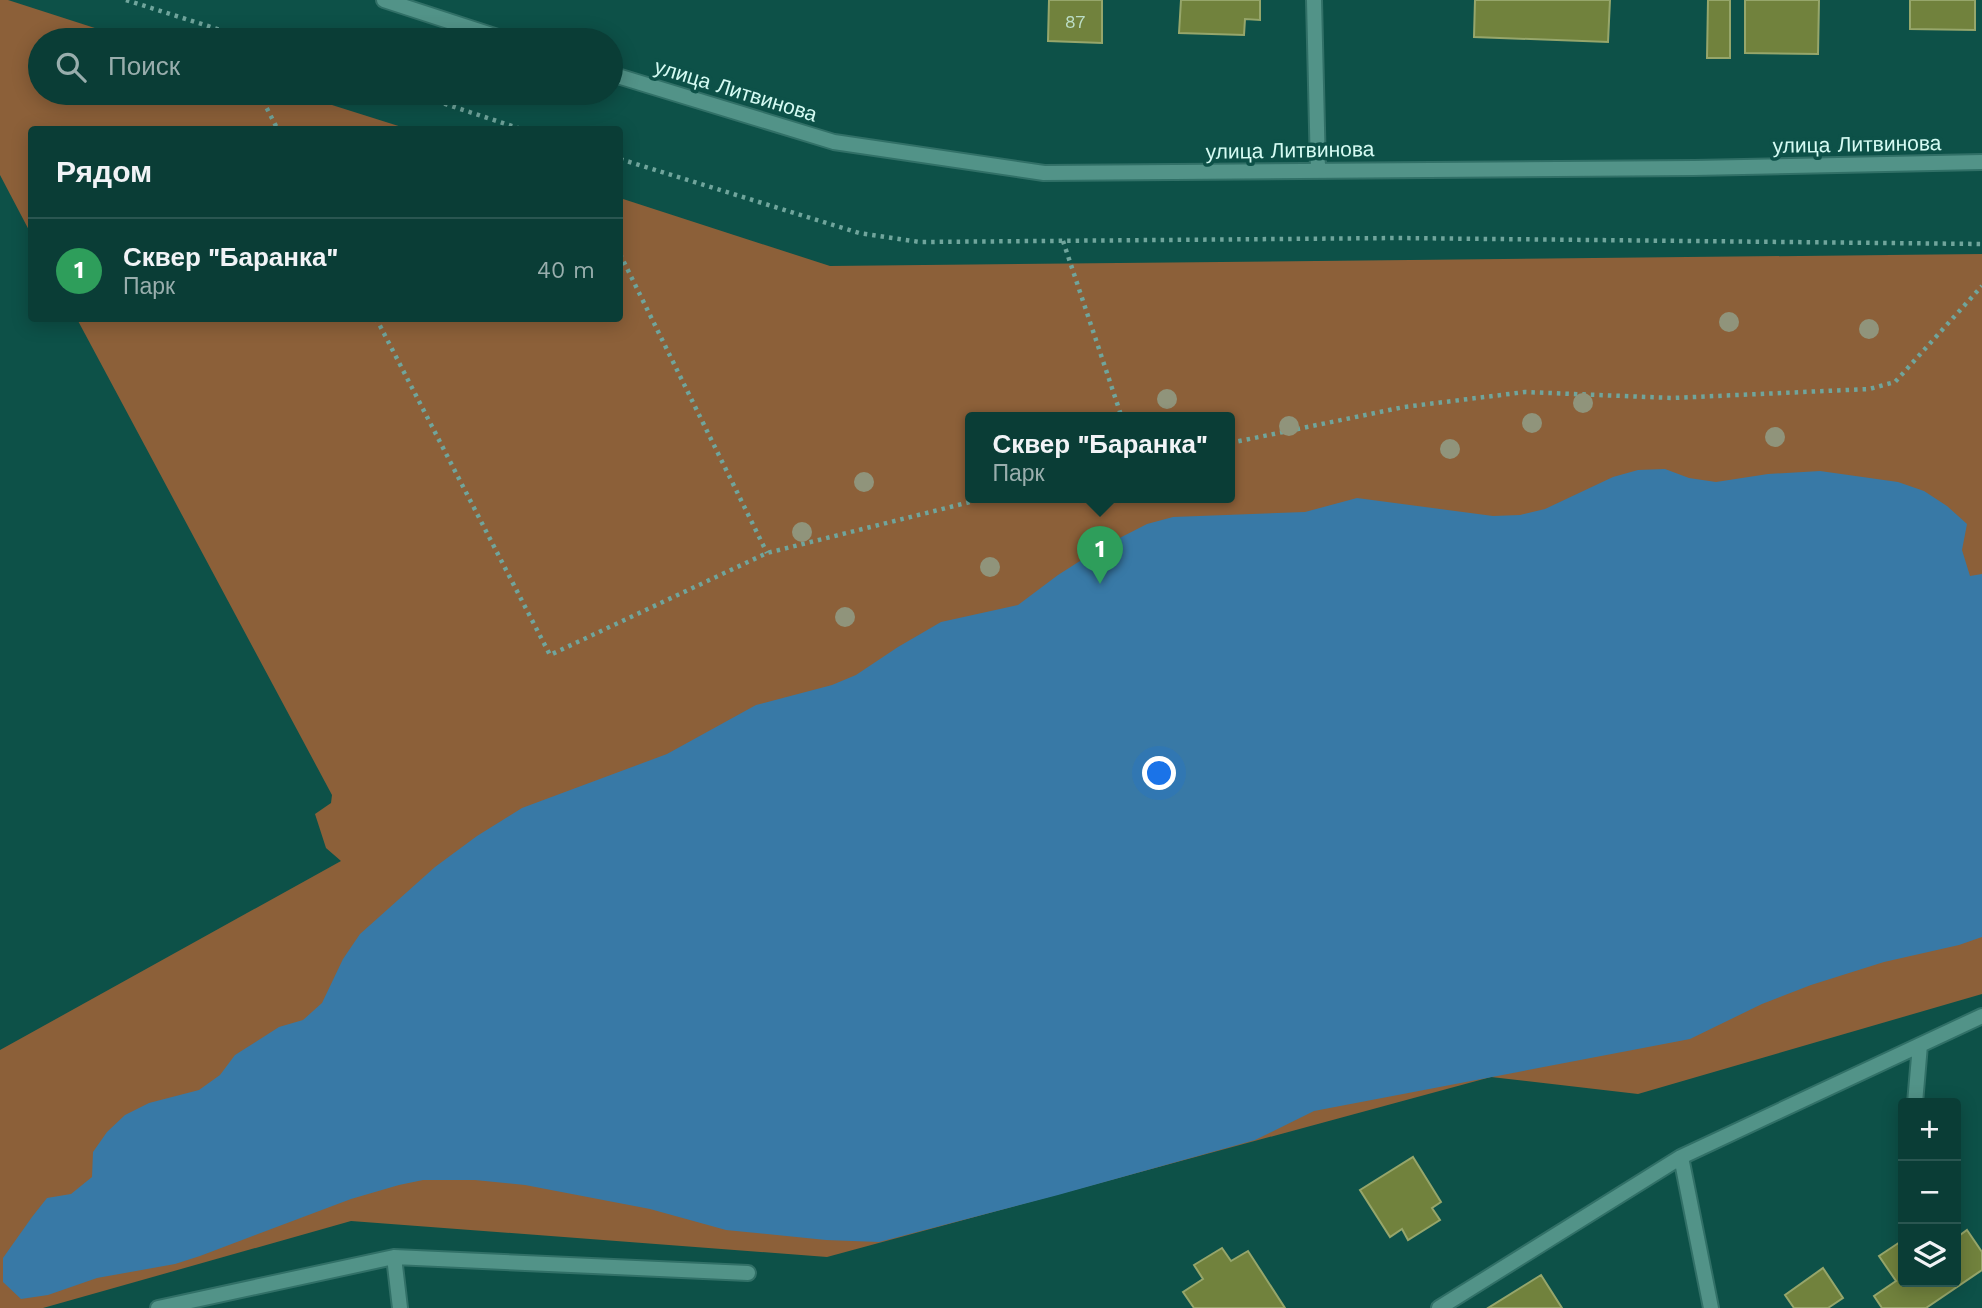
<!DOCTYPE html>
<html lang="ru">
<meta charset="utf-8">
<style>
body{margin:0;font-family:"Work Sans",sans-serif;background:#184842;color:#f1f3f6}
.controls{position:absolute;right:21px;bottom:21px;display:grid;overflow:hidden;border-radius:7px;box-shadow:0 4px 18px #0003}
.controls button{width:63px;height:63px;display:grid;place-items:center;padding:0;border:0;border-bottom:2px solid #2a5651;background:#0a3d36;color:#f1f3f6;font:35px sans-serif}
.you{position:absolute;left:1160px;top:774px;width:24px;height:24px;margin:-18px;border:5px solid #fff;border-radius:50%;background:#1a73e8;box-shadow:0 0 0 10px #1a73e833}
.badge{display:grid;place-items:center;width:46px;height:46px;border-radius:50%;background:#f19ab3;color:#fff;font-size:23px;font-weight:700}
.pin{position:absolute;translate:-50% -58px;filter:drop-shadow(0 2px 4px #0008)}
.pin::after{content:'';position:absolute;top:37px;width:24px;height:21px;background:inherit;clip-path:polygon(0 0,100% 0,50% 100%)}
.popup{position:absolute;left:965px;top:412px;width:270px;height:91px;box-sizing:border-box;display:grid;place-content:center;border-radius:7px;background:#0a3d36;filter:drop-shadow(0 2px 5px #0005);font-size:23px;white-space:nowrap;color:#99aead}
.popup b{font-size:26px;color:#f1f3f6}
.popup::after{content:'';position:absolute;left:50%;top:100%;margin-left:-14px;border:14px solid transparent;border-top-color:#0a3d36}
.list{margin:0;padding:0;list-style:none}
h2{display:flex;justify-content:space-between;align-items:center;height:91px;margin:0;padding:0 28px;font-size:30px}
h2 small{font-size:23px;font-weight:400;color:#99aead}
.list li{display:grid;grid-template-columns:46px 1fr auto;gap:21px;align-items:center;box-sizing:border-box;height:105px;padding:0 28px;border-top:2px solid #2a5651}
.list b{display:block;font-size:26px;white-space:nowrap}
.list p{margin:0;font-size:23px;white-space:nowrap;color:#99aead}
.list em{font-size:23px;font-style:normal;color:#99aead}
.icon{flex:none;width:38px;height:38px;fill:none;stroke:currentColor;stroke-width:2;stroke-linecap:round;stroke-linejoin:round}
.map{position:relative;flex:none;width:1982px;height:1308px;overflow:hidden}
.search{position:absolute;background:#0a3d36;box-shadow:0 4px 18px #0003;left:28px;top:28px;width:595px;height:77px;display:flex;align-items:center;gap:18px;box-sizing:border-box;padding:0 24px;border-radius:38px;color:#99aead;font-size:26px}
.panel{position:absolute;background:#0a3d36;box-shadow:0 4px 18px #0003;left:28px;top:126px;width:595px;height:196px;border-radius:7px}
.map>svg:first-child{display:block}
.green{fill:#8c6039;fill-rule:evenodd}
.water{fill:#3879a6}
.building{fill:#71823d;stroke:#96a66b;stroke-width:2}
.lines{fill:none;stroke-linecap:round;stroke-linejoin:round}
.service-casing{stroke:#317067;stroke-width:18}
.minor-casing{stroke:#317067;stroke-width:18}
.path{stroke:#70a59c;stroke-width:4.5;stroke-dasharray:3.5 5;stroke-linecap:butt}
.service{stroke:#529388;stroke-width:14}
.minor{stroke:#529388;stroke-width:14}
.tree{fill:#90947b}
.labels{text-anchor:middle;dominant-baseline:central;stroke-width:7;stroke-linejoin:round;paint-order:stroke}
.number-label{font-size:18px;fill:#bcddc6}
.street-label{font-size:21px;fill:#d5fbf3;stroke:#0d5148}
</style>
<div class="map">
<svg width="1982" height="1308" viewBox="0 0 1982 1308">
<rect width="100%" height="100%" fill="#0d5148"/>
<path class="green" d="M0 0H8L132 40H40V93H294L408 129 32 130 31 234 0 175Z
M620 198 830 266 1982 254V994L1638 1094 1491 1077 827 1257 351 1221 43 1308H0V1050L341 861 326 848 315 814 331 803 332 795 77 319 620 318ZM970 418H1230V498H970Z"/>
<path class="water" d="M1665 469 1689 478 1716 482 1768 474 1820 471 1898 482 1924 491 1947 506 1967 524 1962 550 1970 576 1982 574V937L1959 945 1884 962 1811 985 1762 1004 1690 1039 1314 1111 1255 1140 1058 1195 879 1242 826 1240 726 1230 650 1209 525 1185 475 1180H423L399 1185 351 1199 200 1256 175 1264 97 1278 48 1295 21 1299 3 1282V1258L32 1217 47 1198 71 1194 92 1177 93 1152 107 1132 125 1115 149 1103 199 1090 220 1075 235 1055 279 1027 303 1020 322 1003 343 959 360 934 435 867 477 836 522 808 667 754 756 705 832 685 856 675 898 647 941 622 1018 605 1058 575 1102 547 1147 524 1173 517 1305 512 1357 498 1493 516 1520 515 1545 509 1613 477 1638 470Z"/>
<path class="building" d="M1049 0H1102V43L1048 41Z
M1181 0H1260V20L1245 19 1244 35 1179 33Z
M1475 0H1610L1608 42 1474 37Z
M1708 0H1730V58H1707Z
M1745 0H1819L1818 54 1745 53Z
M1910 0H1975V30L1910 29Z
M1413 1157 1441 1202 1432 1208 1440 1220 1408 1240 1402 1229 1390 1237 1360 1190Z
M1967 1230 1982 1252V1270L1926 1308H1882L1874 1296 1896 1281 1879 1256 1903 1240V1282H1956V1238Z
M1222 1248 1231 1261 1248 1251 1285 1308H1194L1183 1292 1203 1279 1194 1265Z
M1823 1268 1843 1298 1828 1308H1794L1785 1295Z
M1541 1275 1562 1308H1488Z"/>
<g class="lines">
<defs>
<path id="service" d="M1915 1103 1920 1045
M1681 1157 1711 1308
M394 1257 400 1308
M158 1308 394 1257 748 1273
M1439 1308 1681 1157 1982 1016"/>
<path id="minor" d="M384 0 507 40
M1314 0 1318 170
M611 74 834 142 1044 173 1694 168 1982 162"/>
</defs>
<use href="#service" class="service-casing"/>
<use href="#minor" class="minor-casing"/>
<path class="path" d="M126 0 252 40
M259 93 278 130
M412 93 524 130
M620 159 859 233 920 242 1397 238 1982 244
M1063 241 1122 418
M620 254 767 553
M376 318 550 655 767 553 986 498
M1230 443 1404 407 1525 392 1672 398 1869 389 1895 382 1982 286"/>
<use href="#service" class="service"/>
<use href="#minor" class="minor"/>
</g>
<g class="tree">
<circle cx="1729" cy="322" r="10"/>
<circle cx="1869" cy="329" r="10"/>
<circle cx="1167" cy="399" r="10"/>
<circle cx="1583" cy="403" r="10"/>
<circle cx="1532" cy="423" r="10"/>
<circle cx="1289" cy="426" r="10"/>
<circle cx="1775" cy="437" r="10"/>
<circle cx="1450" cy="449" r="10"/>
<circle cx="864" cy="482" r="10"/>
<circle cx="802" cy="532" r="10"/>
<circle cx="990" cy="567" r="10"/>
<circle cx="845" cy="617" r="10"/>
</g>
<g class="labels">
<g class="number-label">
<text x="1075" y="21">87</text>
</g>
<g class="street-label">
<text transform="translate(736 90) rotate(17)">улица Литвинова</text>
<text transform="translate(1857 144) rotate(-1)">улица Литвинова</text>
<text transform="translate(1290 150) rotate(-1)">улица Литвинова</text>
</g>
</g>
</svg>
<div class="controls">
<button>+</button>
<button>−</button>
<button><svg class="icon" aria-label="layers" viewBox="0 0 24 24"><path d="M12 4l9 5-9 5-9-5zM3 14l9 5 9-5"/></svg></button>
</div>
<div class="you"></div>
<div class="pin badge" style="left:1100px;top:584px;background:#2e9e5b">1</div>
<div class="popup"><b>Сквер &quot;Баранка&quot;</b>Парк</div>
<div class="search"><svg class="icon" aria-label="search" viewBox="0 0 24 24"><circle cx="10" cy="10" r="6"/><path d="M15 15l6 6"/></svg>Поиск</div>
<section class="panel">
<h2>Рядом<small></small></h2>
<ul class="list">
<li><span class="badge" style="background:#2e9e5b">1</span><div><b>Сквер &quot;Баранка&quot;</b><p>Парк</p></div><em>40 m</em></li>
</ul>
</section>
</div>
